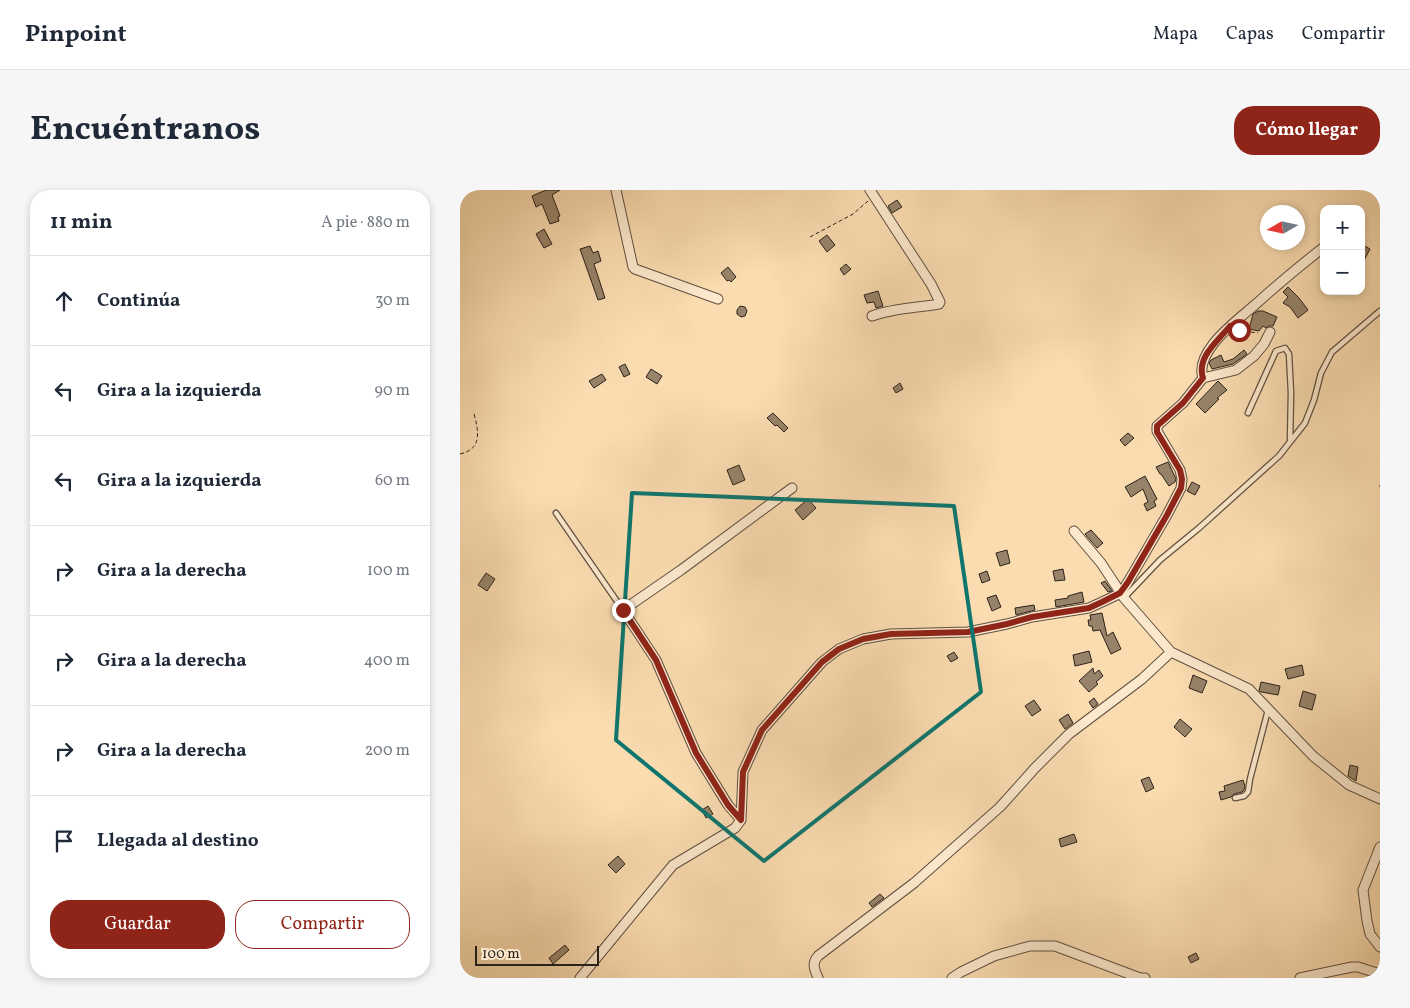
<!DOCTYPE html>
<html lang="es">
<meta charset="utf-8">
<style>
body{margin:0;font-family:Vollkorn,serif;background:#f6f6f7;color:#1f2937}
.controls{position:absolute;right:15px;top:15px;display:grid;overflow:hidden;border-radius:10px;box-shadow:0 2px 8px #0003}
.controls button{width:45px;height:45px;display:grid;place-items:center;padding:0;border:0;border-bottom:1px solid #e0e1e3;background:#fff;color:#1f2937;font:25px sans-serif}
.compass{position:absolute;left:800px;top:15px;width:45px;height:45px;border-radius:50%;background:#fff;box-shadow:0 2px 8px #0003;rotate:261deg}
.scale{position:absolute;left:15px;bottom:12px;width:124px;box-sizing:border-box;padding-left:5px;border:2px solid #2b221a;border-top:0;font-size:14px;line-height:18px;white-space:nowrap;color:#2b221a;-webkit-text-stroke:4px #fce8cc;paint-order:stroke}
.stop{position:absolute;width:15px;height:15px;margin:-11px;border:4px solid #8f2418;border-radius:50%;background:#fff}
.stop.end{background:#8f2418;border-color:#fff;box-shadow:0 1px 5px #0008}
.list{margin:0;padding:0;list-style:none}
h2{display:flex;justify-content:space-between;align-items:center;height:65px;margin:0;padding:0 20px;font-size:21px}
h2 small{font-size:16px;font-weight:400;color:#747a83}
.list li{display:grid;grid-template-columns:32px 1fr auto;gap:15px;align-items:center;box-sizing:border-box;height:90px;padding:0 20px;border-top:1px solid #e0e1e3}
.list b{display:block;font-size:19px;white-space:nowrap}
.list em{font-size:16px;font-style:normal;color:#747a83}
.actions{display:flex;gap:10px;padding:15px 20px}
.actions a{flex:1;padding:11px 0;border:1px solid #8f2418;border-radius:20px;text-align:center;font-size:18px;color:#8f2418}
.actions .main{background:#8f2418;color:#fff}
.icon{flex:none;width:28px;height:28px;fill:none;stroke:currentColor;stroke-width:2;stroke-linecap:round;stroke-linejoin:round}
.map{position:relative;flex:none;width:920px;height:788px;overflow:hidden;border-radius:20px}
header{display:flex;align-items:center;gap:30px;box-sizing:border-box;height:70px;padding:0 25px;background:#fff;border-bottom:1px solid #e0e1e3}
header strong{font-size:24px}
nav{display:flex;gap:28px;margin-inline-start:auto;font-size:18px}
.intro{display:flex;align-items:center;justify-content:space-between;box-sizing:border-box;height:120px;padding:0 30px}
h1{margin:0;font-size:35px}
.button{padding:12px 22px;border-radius:20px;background:#8f2418;color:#fff;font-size:18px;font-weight:700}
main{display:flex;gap:30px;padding:0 30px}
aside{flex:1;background:#fff;border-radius:20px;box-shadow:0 2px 8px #0003}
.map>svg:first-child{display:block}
.building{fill:#978369;stroke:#2b221a}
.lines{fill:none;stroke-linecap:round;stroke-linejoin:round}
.lane-casing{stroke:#5f5040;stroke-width:7}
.street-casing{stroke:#5f5040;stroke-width:11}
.path{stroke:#2b221a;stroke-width:1;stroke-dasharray:4 2.5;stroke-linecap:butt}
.lane{stroke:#fce8cc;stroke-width:4.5}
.street{stroke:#fce8cc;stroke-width:9}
.route{stroke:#8f2418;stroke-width:6}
.marked{fill:none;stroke:#0f766e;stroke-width:4;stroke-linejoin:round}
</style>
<header>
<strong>Pinpoint</strong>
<nav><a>Mapa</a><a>Capas</a><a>Compartir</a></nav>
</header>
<div class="intro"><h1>Encuéntranos</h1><a class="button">Cómo llegar</a></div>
<main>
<aside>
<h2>11 min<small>A pie · 880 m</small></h2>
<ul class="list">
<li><svg class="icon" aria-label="ahead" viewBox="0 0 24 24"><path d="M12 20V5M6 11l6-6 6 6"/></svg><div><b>Continúa</b></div><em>30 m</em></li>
<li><svg class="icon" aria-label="left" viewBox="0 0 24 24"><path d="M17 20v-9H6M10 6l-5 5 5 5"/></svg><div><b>Gira a la izquierda</b></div><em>90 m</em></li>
<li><svg class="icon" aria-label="left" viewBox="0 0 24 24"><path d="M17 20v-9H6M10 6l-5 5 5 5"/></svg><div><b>Gira a la izquierda</b></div><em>60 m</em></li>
<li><svg class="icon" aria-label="right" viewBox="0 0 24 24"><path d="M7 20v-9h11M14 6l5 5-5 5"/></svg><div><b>Gira a la derecha</b></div><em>100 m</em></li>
<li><svg class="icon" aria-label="right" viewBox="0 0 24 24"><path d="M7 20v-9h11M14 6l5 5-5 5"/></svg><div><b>Gira a la derecha</b></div><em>400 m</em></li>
<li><svg class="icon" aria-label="right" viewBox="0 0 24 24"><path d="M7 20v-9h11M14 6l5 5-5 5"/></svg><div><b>Gira a la derecha</b></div><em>200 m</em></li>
<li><svg class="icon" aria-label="arrive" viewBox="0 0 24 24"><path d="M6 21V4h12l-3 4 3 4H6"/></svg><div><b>Llegada al destino</b></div></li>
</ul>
<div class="actions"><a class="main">Guardar</a><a>Compartir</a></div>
</aside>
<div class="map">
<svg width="920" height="788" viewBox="0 0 920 788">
<rect width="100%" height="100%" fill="#fbdcb1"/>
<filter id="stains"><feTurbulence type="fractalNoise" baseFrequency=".004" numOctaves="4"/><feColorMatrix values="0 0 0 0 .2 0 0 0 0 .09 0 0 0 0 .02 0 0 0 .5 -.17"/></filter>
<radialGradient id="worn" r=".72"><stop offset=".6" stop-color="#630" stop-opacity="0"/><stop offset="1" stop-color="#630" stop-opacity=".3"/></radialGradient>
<path class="building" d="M86 0H100L92 5 100 26 98 27 99 31 90 34 82 14 76 17 72 6Z
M437 10 442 17 432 23 428 16Z
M84 39 92 54 84 58 76 44Z
M367 45 375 55 367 62 359 51Z
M901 54 910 59 901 76Z
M130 56 133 63 138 61 141 71 134 74 145 108 138 110 120 59Z
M386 74 391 79 384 85 380 79Z
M268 77 276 87 271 92 269 90 267 91 261 83Z
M828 97 839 108 848 120 838 128 830 117 823 113 828 107 823 102Z
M418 101 423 116 416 118 414 112 407 113 404 105Z
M280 116 285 117 287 121 285 126 281 127 277 124V120Z
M798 121H803L817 127 813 136H809L806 138 803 136 799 141 789 139 793 124Z
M784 160 787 164 773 174 752 179 749 173 751 170 761 165 764 172 773 169Z
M165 174 170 184 164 187 159 177Z
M191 179 202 186 197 194 186 187Z
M142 184 146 190 134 198 129 191Z
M758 191 767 200 757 208 759 209 745 223 736 214Z
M440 193 443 199 436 203 433 198Z
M313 223 328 238 324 242 317 235 315 236 307 228Z
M668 243 674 248 665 256 660 250Z
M708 272 716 289 715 292 709 296 701 284H700L696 277Z
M279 275 285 290 273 295 267 280Z
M685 286 697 309 694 311 696 316 687 321 684 314 688 312 683 299 671 307 665 297Z
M732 292 740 296 735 305 727 301Z
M348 309 356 318 343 330 335 320Z
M631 340 643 353 637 358 625 344Z
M547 360 550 373 540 376 536 363Z
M603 379 605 390 595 391 593 381Z
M527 381 530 390 522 393 519 384Z
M26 383 35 389 27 401 18 395Z
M645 391 652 401 648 402 641 393Z
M622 402 624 412 596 417 595 410 608 408V406Z
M536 405 541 417 532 421 527 408Z
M574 415 575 420 556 425 555 418Z
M642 423 647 446 653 442 661 459 651 464 640 440 633 441 632 436H629L628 430H631L630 425Z
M629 461 632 472 615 476 613 465Z
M494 462 498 468 491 472 487 466Z
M842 475 844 485 828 489 825 479Z
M633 478 634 484 639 480 643 486 636 492 638 494 629 502 619 491Z
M733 485 747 491 742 503 729 498Z
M801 492 820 496 818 505 801 502 799 501Z
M843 501 856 505 852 520 839 516Z
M634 508 638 514 633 518 629 512Z
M574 510 581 520 572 526 565 516Z
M608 524 613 533 605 539 599 530Z
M720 529 732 539 725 547 714 537Z
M890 575 898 577 896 591 888 586Z
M689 587 694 598 686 602 681 590Z
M783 590 785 596 784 600 782 602 774 604 771 607 761 610 759 602 765 601 764 596Z
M248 616 253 624 246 628 242 620Z
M614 644 617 652 601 657 599 649Z
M158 666 165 674 156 683 148 675Z
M420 704 424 708 412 717 409 713Z
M105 755 109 760 93 774 89 768Z
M736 763 739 769 731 773 728 767Z"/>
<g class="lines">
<defs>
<path id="lane" d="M788 223 816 161 825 158 829 164 831 203 830 252
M96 323 163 420
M664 408 700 370 739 338 819 266 845 233 854 210 861 183 872 162 920 121
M775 608 784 606 788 602 790 589 808 520"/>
<path id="street" d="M156 0 173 77 175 79 258 109
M410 0 471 94 480 112 479 114C456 118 434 118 412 126
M743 188C739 176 746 163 754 153 765 139 782 126 796 114 818 94 841 75 864 57
M614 341 641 373 664 408 711 462 789 499 853 566 889 595 920 609
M281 630 268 615 236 563 196 470 163 420 221 380 332 298
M920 657 903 700 907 731 910 744 920 757
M120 788 213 675 275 638 281 630 283 582 302 540 362 472 379 459 403 449 431 444 508 442 547 434 572 427 629 418 642 412 661 403 668 392 707 325 721 298 722 289 720 280 697 241V236L723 213 743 188 776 180 794 166 804 154 810 142
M358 788C355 780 351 774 358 766L454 693 540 617 575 578 609 544 682 489 711 462
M492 788 501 782 534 766 570 756H595L680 788H685
M840 788 892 777H898L920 784"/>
</defs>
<use href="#lane" class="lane-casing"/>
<use href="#street" class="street-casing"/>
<path class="path" d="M350 47 393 24 408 11
M778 140 798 143
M0 264C22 259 19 242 14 224
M919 296H920"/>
<use href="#lane" class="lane"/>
<use href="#street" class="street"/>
</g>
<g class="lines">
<path class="route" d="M163 420 196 470 236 563 268 615 281 630 283 582 302 540 362 472 379 459 403 449 431 444 508 442 547 434 572 427 629 418 642 412 660 403 668 392 707 325 721 298 722 289 720 280 697 242V236L723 213 743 188C736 167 759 150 770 136L779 140"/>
</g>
<path class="marked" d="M172 303 494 316 521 502 304 671 156 550Z"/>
<rect width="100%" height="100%" filter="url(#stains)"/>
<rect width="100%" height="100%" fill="url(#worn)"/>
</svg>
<div class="controls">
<button>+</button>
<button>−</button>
</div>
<svg class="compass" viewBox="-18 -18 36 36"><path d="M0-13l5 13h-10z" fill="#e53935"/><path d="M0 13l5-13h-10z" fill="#747a83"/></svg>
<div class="scale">100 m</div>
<div class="stop" style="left:779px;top:140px"></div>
<div class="stop end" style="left:163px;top:420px"></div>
</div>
</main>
